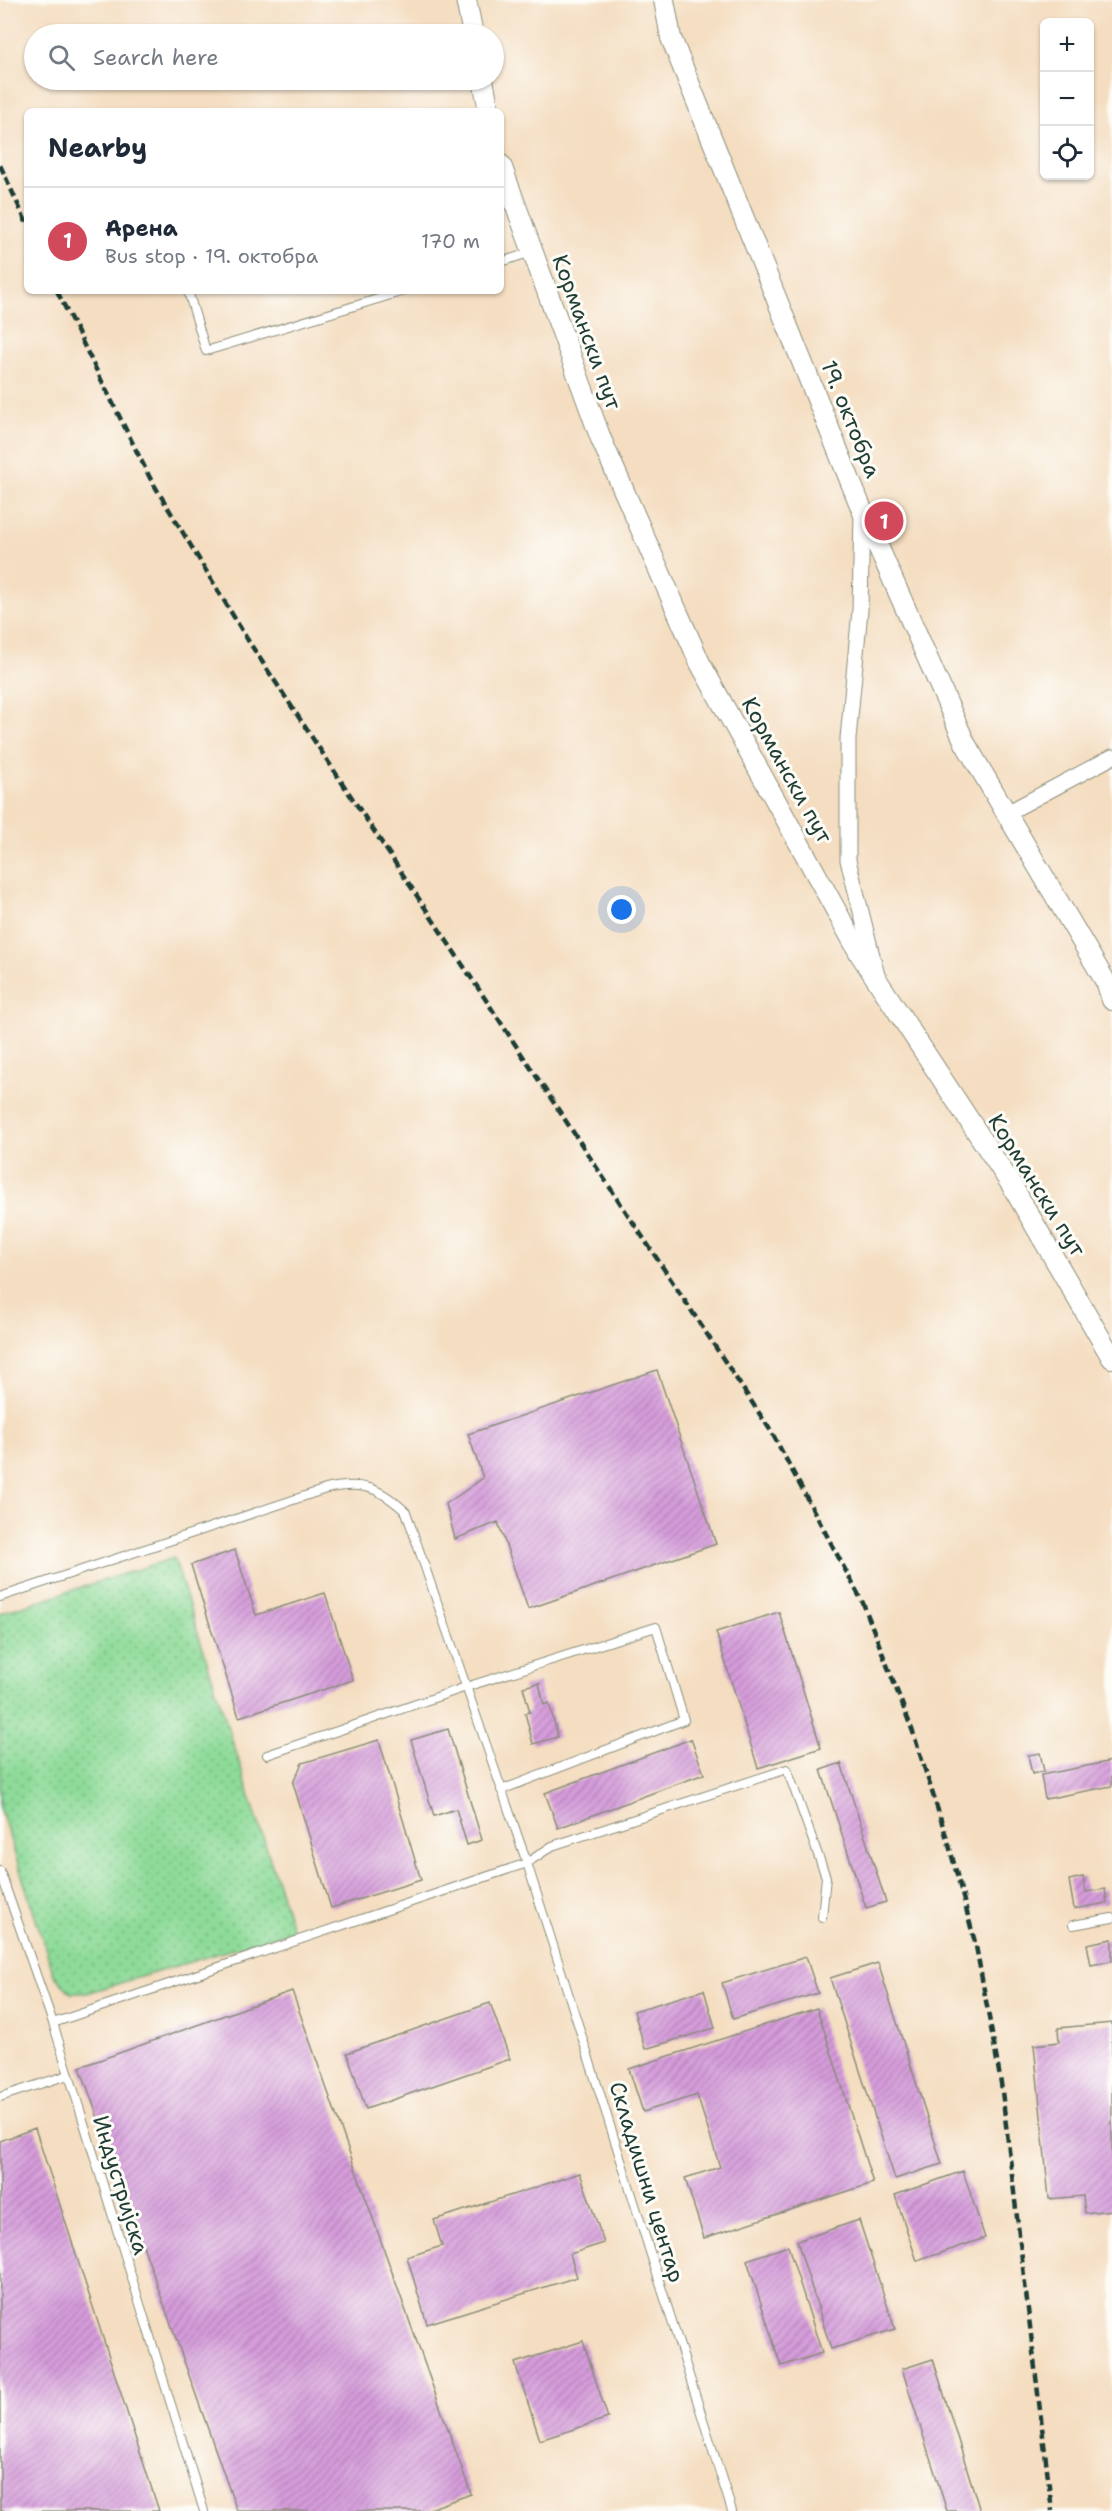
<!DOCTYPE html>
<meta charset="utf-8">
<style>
body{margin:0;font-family:"Shantell Sans",sans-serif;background:#f6f6f7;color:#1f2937}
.controls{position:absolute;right:18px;top:18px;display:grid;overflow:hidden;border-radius:9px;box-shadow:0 2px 4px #0004}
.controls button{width:54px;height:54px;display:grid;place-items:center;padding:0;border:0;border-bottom:2px solid #e0e1e3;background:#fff;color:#1f2937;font:30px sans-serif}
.you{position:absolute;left:622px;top:910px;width:21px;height:21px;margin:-15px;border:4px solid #fff;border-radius:50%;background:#1a73e8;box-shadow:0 0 0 9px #1a73e833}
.badge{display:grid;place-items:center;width:39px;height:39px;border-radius:50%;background:#d1495b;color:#fff;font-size:20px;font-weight:700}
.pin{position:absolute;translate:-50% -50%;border:3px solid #fff;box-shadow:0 2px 6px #0006}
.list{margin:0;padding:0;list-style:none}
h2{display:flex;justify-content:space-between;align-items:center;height:78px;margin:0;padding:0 24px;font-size:26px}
h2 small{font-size:20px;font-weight:400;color:#747a83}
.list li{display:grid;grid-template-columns:39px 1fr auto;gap:18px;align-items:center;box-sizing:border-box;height:108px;padding:0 24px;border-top:2px solid #e0e1e3}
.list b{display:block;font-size:22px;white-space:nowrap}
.list p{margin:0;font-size:20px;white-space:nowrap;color:#747a83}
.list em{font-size:20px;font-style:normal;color:#747a83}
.icon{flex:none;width:33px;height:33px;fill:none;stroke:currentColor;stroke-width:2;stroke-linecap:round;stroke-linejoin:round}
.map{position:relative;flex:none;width:1112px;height:2511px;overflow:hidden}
.search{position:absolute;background:#fff;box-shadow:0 2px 4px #0004;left:24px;top:24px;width:480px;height:66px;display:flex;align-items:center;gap:15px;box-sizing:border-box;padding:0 21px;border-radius:33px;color:#747a83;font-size:22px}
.panel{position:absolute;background:#fff;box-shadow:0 2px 4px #0004;left:24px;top:108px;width:480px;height:186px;border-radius:9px}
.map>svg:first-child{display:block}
.grass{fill:url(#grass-dots);stroke:#568c66;stroke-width:1.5}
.building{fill:url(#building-hatch)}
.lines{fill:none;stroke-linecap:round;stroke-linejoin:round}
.service-casing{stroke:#8a8d7a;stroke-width:10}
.minor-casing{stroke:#8a8d7a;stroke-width:17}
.tertiary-casing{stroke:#8a8d7a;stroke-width:22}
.service{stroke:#fff;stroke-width:8}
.minor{stroke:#fff;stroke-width:15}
.tertiary{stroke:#fff;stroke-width:20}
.rail{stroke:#1f3d34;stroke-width:4.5;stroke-dasharray:9 4.5;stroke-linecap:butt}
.labels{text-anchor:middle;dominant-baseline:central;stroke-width:6;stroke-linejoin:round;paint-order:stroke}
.street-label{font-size:22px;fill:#1f3d34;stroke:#fdfcf7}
</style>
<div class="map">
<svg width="1112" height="2511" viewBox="0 0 1112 2511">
<defs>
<pattern id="grass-dots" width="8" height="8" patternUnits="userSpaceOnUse" patternTransform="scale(1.5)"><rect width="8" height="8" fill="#8edb99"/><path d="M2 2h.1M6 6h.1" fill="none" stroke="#73b37e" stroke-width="1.8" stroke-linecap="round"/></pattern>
<pattern id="building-hatch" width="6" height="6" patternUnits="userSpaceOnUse" patternTransform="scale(1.5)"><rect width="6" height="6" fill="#d69cdb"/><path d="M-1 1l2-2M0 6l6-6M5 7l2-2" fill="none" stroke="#ad80b2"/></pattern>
</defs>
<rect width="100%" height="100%" fill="#fdfcf7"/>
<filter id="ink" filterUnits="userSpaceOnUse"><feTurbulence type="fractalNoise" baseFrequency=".0167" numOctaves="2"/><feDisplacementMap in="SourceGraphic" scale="12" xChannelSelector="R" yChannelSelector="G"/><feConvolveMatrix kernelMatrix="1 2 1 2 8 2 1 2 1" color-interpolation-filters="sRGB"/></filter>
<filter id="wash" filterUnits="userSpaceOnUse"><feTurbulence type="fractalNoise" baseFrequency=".008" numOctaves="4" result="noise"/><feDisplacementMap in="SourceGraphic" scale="24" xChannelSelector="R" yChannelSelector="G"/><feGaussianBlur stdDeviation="1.35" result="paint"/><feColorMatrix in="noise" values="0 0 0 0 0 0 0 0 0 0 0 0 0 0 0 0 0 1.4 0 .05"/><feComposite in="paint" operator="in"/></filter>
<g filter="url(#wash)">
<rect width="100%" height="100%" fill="#f4ddc0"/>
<path class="grass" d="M174 1558 293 1931 87 1993H71L54 1975 0 1808V1613Z"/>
<g id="blocks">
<path class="building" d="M657 1370 716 1544 528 1609 498 1522 455 1539 446 1504 483 1478 468 1434Z
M235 1550 256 1615 325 1593 353 1680 239 1717 191 1565Z
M779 1612 821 1748 758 1768 716 1632Z
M539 1683 544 1705 549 1703 558 1737 533 1744 525 1713 530 1712 523 1687Z
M448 1729 482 1840 467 1845 456 1809 434 1816 411 1740Z
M691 1739 704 1774 558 1828 545 1793Z
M379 1740 421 1880 331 1908 293 1783 302 1763Z
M1040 1753 1044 1771 1032 1774 1028 1755Z
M1112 1761V1786L1045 1799 1041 1775Z
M841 1763 886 1902 866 1908 821 1770Z
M1083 1877 1086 1892 1105 1889 1107 1903 1074 1909 1069 1880Z
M1112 1939V1961L1091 1965 1087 1944Z
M806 1957 818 1993 733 2019 722 1983Z
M878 1963 942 2164 895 2179 830 1978Z
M704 1990 715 2028 645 2049 634 2011Z
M292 1991 471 2494 424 2511H237L80 2067Z
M490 2003 510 2059 366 2109 347 2053Z
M817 2008 873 2183 704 2238 685 2178 720 2167 697 2095 643 2112 629 2069Z
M1112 2023V2210L1085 2213 1083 2196 1049 2199 1034 2045 1059 2042 1058 2028Z
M35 2128 159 2511H0V2141Z
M963 2171 985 2238 917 2261 895 2195Z
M580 2173 604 2243 570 2254 577 2277 427 2324 407 2257 442 2246 434 2220Z
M859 2220 895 2329 831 2349 797 2241Z
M788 2246 822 2353 781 2366 747 2260Z
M583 2341 608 2418 540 2440 515 2363Z
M933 2359 980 2511H947L902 2369Z"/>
</g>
</g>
<g filter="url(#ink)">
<use href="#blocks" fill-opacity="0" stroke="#8a8d7a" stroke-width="1.5"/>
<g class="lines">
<defs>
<path id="service" d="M501 262 532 252
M188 291 206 351 404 291
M0 1597 326 1489C363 1481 379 1487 406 1512L527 1863 732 2511
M267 1755 466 1687 656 1627 684 1720 501 1790
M0 1871 53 2023 204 2511
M1073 1925 1112 1918
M53 2023 527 1863 552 1846 787 1769 826 1877 822 1917
M0 2097 68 2075"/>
<path id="minor" d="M862 513 860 610 848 739V860L876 971
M1007 813 1112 757"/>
<path id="tertiary" d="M466 0 473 34
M664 0 671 38 862 510 965 743 1107 984 1112 1000
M483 80 489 111
M501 165 601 439 700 663 860 954 1011 1184 1112 1358"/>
</defs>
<use href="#service" class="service-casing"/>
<use href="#minor" class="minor-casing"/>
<use href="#tertiary" class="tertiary-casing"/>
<use href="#service" class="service"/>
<use href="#minor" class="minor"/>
<use href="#tertiary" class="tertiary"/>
<path class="rail" d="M0 165 27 224
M57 291 150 478 249 642 771 1431 863 1603 913 1732 949 1845 976 1946 1001 2083 1052 2511"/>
</g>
</g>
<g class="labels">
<g class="street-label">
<text transform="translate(587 332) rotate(70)">Кормански пут</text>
<text transform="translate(851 419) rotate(68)">19. октобра</text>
<text transform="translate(787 770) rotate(61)">Кормански пут</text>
<text transform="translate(1037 1185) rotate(58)">Кормански пут</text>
<text transform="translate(647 2182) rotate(73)">Складишни центар</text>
<text transform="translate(121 2185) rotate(73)">Индустријска</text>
</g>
</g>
</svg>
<div class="controls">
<button>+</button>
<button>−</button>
<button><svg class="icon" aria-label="locate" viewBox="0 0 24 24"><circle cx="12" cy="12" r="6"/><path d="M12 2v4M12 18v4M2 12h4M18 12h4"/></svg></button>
</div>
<div class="you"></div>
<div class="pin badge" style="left:884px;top:521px">1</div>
<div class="search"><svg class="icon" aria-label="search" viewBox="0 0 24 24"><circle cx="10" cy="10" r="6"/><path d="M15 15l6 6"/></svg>Search here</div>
<section class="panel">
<h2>Nearby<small></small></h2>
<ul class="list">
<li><span class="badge">1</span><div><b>Арена</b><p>Bus stop · 19. октобра</p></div><em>170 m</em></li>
</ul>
</section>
</div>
